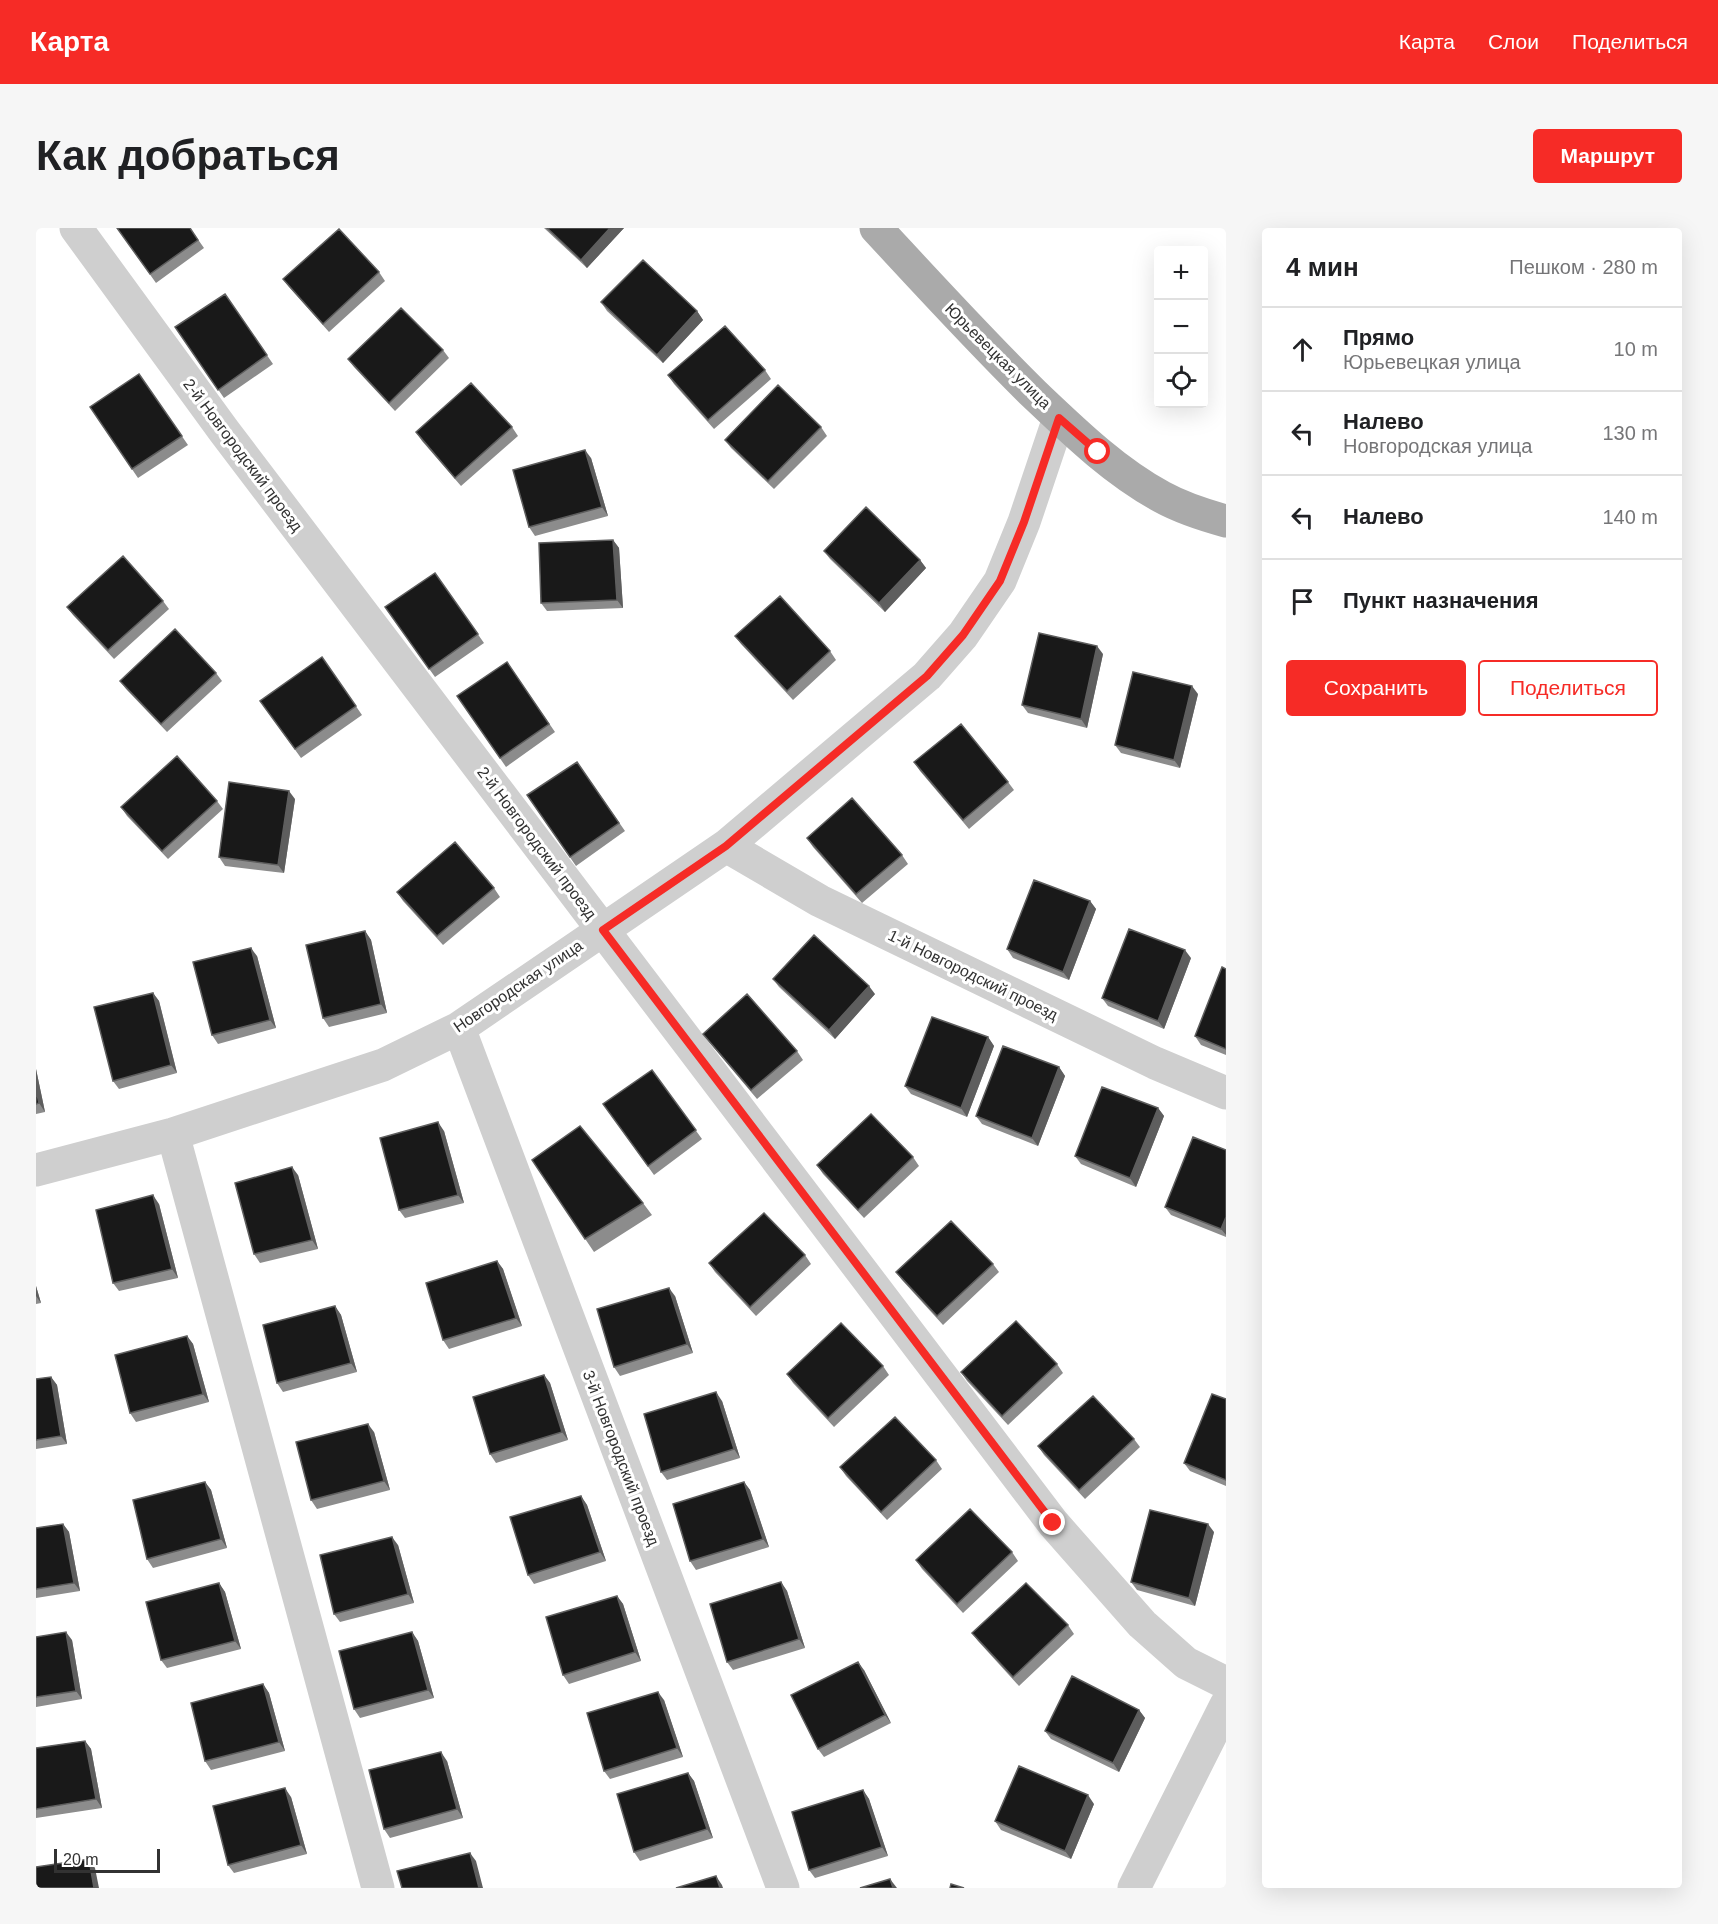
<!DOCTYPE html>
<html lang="ru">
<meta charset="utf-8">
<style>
body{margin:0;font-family:Helvetica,sans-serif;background:#f6f6f6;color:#202124}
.controls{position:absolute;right:18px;top:18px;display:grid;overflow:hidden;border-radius:6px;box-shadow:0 6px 24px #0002}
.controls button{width:54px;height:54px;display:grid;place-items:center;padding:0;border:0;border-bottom:2px solid #e0e0e0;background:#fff;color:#202124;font:30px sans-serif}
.scale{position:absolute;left:18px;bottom:15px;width:106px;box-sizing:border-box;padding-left:6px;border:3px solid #323232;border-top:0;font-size:16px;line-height:21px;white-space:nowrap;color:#323232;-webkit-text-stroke:4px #fff;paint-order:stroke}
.stop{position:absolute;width:18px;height:18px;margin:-14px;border:4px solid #f62b26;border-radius:50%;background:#fff}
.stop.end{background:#f62b26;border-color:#fff;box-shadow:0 2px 6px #0008}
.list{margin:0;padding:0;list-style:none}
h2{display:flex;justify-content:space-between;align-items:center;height:78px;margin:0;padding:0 24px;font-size:26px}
h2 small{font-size:20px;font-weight:400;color:#757577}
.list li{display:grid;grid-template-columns:39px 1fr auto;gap:18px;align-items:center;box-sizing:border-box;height:84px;padding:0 24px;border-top:2px solid #e0e0e0}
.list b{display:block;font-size:22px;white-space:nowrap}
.list p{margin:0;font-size:20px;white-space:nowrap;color:#757577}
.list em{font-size:20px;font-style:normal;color:#757577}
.actions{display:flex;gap:12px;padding:18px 24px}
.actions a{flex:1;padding:14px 0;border:2px solid #f62b26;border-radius:6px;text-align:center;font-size:21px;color:#f62b26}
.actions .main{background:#f62b26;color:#fff}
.icon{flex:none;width:33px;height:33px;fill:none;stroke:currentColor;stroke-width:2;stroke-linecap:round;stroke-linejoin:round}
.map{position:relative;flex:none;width:1190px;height:1660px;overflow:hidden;border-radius:6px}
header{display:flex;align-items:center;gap:36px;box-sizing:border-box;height:84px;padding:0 30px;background:#f62b26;color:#fff}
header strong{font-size:28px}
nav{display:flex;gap:33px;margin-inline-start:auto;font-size:21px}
.intro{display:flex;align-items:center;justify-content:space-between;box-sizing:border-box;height:144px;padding:0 36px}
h1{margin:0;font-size:42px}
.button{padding:15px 27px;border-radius:6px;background:#f62b26;color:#fff;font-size:21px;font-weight:700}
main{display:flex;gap:36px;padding:0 36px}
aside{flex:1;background:#fff;border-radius:6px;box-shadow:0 6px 24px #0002}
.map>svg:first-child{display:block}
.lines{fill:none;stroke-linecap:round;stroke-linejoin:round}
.minor{stroke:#cfcfcf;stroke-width:33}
.major{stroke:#aaa;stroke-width:33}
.wall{fill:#8c8c8c}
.shaded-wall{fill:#5e5e5e}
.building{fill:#191919;stroke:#5e5e5e;stroke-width:1.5}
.route{stroke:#f62b26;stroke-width:8}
.labels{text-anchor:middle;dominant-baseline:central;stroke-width:6;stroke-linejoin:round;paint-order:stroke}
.street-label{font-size:16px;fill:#323232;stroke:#fff}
</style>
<header>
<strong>Карта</strong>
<nav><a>Карта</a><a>Слои</a><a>Поделиться</a></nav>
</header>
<div class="intro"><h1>Как добраться</h1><a class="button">Маршрут</a></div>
<main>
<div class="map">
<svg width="1190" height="1660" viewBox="0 0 1190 1660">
<rect width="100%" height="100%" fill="#fff"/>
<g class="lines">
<path class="minor" d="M40 0 188 203 1017 1295 1106 1396 1150 1435 1190 1455
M690 618 784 673 1119 835 1190 865
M423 800 747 1660
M137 906 342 1660
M0 942 137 906 347 837 423 800 690 618 891 448 927 407 964 353 988 294 1023 190
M1098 1660 1190 1477"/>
<path class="major" d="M840 0C892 56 943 112 998 166 1037 203 1078 243 1126 269 1146 280 1168 287 1190 293"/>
</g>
<path class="wall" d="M81 0H154L168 20 120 55Z
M508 0H588L551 40Z
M343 44 349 53 293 104 253 59 247 51Z
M189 66 237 136 188 170 139 99Z
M565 74 661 83 667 92 627 135 571 83Z
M407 122 413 130 359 183 318 139 312 131Z
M729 142 735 151 678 201 638 156 632 147Z
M103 146 152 217 102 250 54 179Z
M476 199 482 208 425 258 386 213 380 204Z
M785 199 791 208 738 261 695 220 689 212Z
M555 230 572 288 499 308 493 299Z
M577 312 583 320 587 380 511 383 505 375Z
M788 323 884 332 890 340 849 384 794 331Z
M399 345 448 415 399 449 349 379Z
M127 373 133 381 78 431 37 387 31 379Z
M699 408 794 423 800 432 757 472 705 416Z
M1067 426 1051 500 992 485 986 477Z
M286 429 326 487 265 530 224 473Z
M471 434 519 504 470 539 421 468Z
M180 445 186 453 131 504 90 461 84 453Z
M1162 466 1144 540 1085 525 1079 517Z
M541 534 589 603 540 638 491 567Z
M878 534 972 554 978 562 933 601 884 543Z
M259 571 248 645 189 638 183 629Z
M181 573 187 581 132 631 91 588 85 579Z
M771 610 866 627 872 636 826 675 777 619Z
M458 660 464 669 407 717 367 673 361 664Z
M1054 673 1060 681 1033 752 977 730 971 721Z
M329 703 335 712 351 785 293 799 287 790Z
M221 728 240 800 182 816 176 807Z
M1155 730 1128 801 1072 778 1066 770Z
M1190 741V827L1165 817 1159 808Z
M737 751 839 766 799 811 743 759Z
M117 765 123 773 141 845 83 861 77 853Z
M667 806 761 823 767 832 721 871 673 814Z
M952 809 958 818 931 889 875 866 869 858Z
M1023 839 1029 848 1002 918 946 896 940 888Z
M0 841 9 884 0 886Z
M616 842 666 911 618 947 567 876Z
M1122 880 1128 888 1100 959 1045 936 1039 928Z
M408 903 428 975 369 990 363 982Z
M1190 922V1009L1135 987 1129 979Z
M877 929 883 938 828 990 787 946 781 937Z
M496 932 607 975 616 987 558 1024Z
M262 947 282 1021 224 1035 218 1026Z
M123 976 142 1050 83 1063 77 1055Z
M769 1027 775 1036 720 1088 679 1044 673 1035Z
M461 1033 467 1041 486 1098 413 1121 407 1112Z
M957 1036 963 1044 907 1097 866 1052 860 1044Z
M0 1058 5 1075 0 1076Z
M639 1068 657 1125 584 1148 578 1139Z
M299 1078 305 1087 321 1144 247 1164 241 1155Z
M151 1108 157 1116 173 1174 100 1194 94 1185Z
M1021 1136 1027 1145 972 1197 931 1153 925 1144Z
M847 1138 853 1147 798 1199 757 1155 751 1146Z
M508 1147 514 1155 532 1212 460 1235 454 1226Z
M15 1149 21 1157 31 1216 0 1221V1151Z
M1190 1171V1258L1154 1243 1148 1235Z
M686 1173 704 1230 631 1252 625 1244Z
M338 1204 354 1262 281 1281 275 1272Z
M1098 1211 1104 1219 1049 1271 1008 1227 1002 1218Z
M900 1232 906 1241 851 1292 810 1248 804 1239Z
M169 1254 175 1262 191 1320 117 1340 111 1331Z
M708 1254 714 1262 733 1319 660 1342 654 1333Z
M545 1268 551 1277 570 1333 498 1356 492 1347Z
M27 1296 33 1304 44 1363 0 1370V1300Z
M1178 1304 1159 1378 1101 1362 1095 1354Z
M362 1317 378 1375 304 1394 298 1386Z
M976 1324 982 1333 927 1385 886 1341 880 1332Z
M745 1354 751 1363 769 1420 697 1442 691 1434Z
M183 1355 189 1364 205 1421 131 1440 125 1432Z
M581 1368 587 1376 605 1433 533 1456 527 1447Z
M1032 1397 1038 1406 983 1458 942 1413 936 1405Z
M376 1404 382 1413 398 1470 324 1490 318 1481Z
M0 1409 36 1412 46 1471 0 1479Z
M828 1442 855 1495 788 1529 782 1521Z
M227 1456 233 1465 249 1523 175 1542 169 1533Z
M628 1472 647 1529 574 1551 568 1543Z
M1103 1482 1109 1490 1083 1544 1015 1511 1009 1503Z
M49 1513 55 1521 66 1580 0 1590V1520Z
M411 1533 427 1590 354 1610 348 1601Z
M652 1545 658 1553 677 1610 604 1633 598 1624Z
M827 1562 833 1571 852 1628 779 1650 773 1642Z
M255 1569 271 1626 198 1645 192 1637Z
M1058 1576 1035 1631 965 1602 959 1593Z"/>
<path class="shaded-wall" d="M574 0H588L551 40 545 32Z
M661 83 667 92 627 135 621 127Z
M549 222 555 230 572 288 566 279Z
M577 312 583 320 587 380 581 372Z
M884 332 890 340 849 384 843 375Z
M1061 418 1067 426 1051 500 1045 491Z
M1156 458 1162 466 1144 540 1138 532Z
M253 563 259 571 248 645 242 637Z
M1054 673 1060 681 1033 752 1027 744Z
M329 703 335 712 351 785 345 776Z
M215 720 221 728 240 800 234 792Z
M1149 722 1155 730 1128 801 1122 793Z
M833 758 839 766 799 811 793 802Z
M117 765 123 773 141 845 135 837Z
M952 809 958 818 931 889 925 880Z
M1023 839 1029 848 1002 918 996 910Z
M0 841 9 884 3 875 0 862Z
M1122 880 1128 888 1100 959 1094 950Z
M402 894 408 903 428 975 422 967Z
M256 939 262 947 282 1021 276 1012Z
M117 967 123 976 142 1050 136 1041Z
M1190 989V1007L1185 1001Z
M461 1033 467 1041 486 1098 480 1090Z
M0 1058 5 1075 0 1068Z
M633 1060 639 1068 657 1125 651 1116Z
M299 1078 305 1087 321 1144 315 1135Z
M151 1108 157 1116 173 1174 167 1166Z
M508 1147 514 1155 532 1212 526 1204Z
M15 1149 21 1157 31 1216 25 1208Z
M680 1164 686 1173 704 1230 698 1221Z
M332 1196 338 1204 354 1262 348 1253Z
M169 1254 175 1262 191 1320 185 1311Z
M708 1254 714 1262 733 1319 727 1311Z
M545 1268 551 1277 570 1333 564 1324Z
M27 1296 33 1304 44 1363 38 1355Z
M1172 1296 1178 1304 1159 1378 1153 1370Z
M356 1309 362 1317 378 1375 372 1366Z
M745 1354 751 1363 769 1420 763 1411Z
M183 1355 189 1364 205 1421 199 1413Z
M581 1368 587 1376 605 1433 599 1424Z
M30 1404 36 1412 46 1471 40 1463Z
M376 1404 382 1413 398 1470 392 1462Z
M822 1434 828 1442 855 1495 849 1487Z
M227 1456 233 1465 249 1523 243 1514Z
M622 1464 628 1472 647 1529 641 1520Z
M1103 1482 1109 1490 1083 1544 1077 1535Z
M49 1513 55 1521 66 1580 60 1571Z
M405 1524 411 1533 427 1590 421 1581Z
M652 1545 658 1553 677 1610 671 1601Z
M249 1560 255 1569 271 1626 265 1617Z
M827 1562 833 1571 852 1628 846 1619Z
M1052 1567 1058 1576 1035 1631 1029 1623Z
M434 1625 440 1633 447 1660H443Z
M53 1631 59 1640 63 1660H58Z
M680 1648 686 1657 687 1660H684Z
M854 1651 861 1660H857Z"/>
<path class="building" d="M81 0H154L162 12 114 46Z
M511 0H574L545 32Z
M303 1 343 44 287 96 247 51Z
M607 32 661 83 621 127 565 74Z
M189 66 231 127 182 162 139 99Z
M365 80 407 122 353 175 312 131Z
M689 98 729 142 672 192 632 147Z
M103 146 146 208 96 241 54 179Z
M435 155 476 199 419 250 380 204Z
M742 157 785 199 732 253 689 212Z
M549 222 566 279 493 299 477 242Z
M830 279 884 332 843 375 788 323Z
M577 312 581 372 505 375 503 315Z
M87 328 127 373 72 422 31 379Z
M399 345 442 406 393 441 349 379Z
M744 368 794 423 751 463 699 408Z
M139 401 180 445 125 496 84 453Z
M1003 405 1061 418 1045 491 986 477Z
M286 429 320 478 259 521 224 473Z
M471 434 513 496 464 530 421 468Z
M1097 444 1156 458 1138 532 1079 517Z
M925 496 972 554 927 592 878 534Z
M141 528 181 573 126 623 85 579Z
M541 534 583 595 534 629 491 567Z
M193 554 253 563 242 637 183 629Z
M816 570 866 627 820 666 771 610Z
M419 614 458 660 401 708 361 664Z
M998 652 1054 673 1027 744 971 721Z
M1093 701 1149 722 1122 793 1066 770Z
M329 703 345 776 287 790 270 717Z
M778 707 833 758 793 802 737 751Z
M215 720 234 792 176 807 157 734Z
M1186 739 1190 741V821L1159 808Z
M117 765 135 837 77 853 58 779Z
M711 766 761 823 715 862 667 806Z
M896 789 952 809 925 880 869 858Z
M967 818 1023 839 996 910 940 888Z
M616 842 660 902 612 938 567 876Z
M1066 859 1122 880 1094 950 1039 928Z
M0 862 3 875 0 876Z
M835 886 877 929 822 982 781 937Z
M402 894 422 967 363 982 344 910Z
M544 898 607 975 549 1011 496 932Z
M1157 909 1190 922V989L1185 1001 1129 979Z
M256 939 276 1012 218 1026 199 955Z
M117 967 136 1041 77 1055 60 982Z
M728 985 769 1027 714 1079 673 1035Z
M915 993 957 1036 901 1088 860 1044Z
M461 1033 480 1090 407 1112 390 1055Z
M633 1060 651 1116 578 1139 561 1081Z
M299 1078 315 1135 241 1155 227 1097Z
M980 1093 1021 1136 966 1188 925 1144Z
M805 1095 847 1138 792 1190 751 1146Z
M151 1108 167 1166 94 1185 79 1127Z
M508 1147 526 1204 454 1226 437 1169Z
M15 1149 25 1208 0 1212V1151Z
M680 1164 698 1221 625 1244 608 1186Z
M1176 1166 1190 1171V1252L1148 1235Z
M1057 1168 1098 1211 1043 1262 1002 1218Z
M859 1189 900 1232 845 1284 804 1239Z
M332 1196 348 1253 275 1272 260 1214Z
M169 1254 185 1311 111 1331 97 1272Z
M708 1254 727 1311 654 1333 637 1276Z
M545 1268 564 1324 492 1347 474 1289Z
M934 1281 976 1324 921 1376 880 1332Z
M1114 1282 1172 1296 1153 1370 1095 1354Z
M27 1296 38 1355 0 1361V1300Z
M356 1309 372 1366 298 1386 284 1327Z
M745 1354 763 1411 691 1434 674 1376Z
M183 1355 199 1413 125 1432 110 1374Z
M990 1355 1032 1397 977 1449 936 1405Z
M581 1368 599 1424 527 1447 510 1389Z
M30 1404 40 1463 0 1469V1409Z
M376 1404 392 1462 318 1481 303 1423Z
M822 1434 849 1487 782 1521 755 1467Z
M1036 1448 1103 1482 1077 1535 1009 1503Z
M227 1456 243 1514 169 1533 155 1475Z
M622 1464 641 1520 568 1543 551 1485Z
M49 1513 60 1571 0 1581V1520Z
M405 1524 421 1581 348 1601 333 1542Z
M983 1538 1052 1567 1029 1623 959 1593Z
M652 1545 671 1601 598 1624 581 1566Z
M249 1560 265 1617 192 1637 177 1578Z
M827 1562 846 1619 773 1642 756 1584Z
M434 1625 443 1660H366L361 1643Z
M53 1631 58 1660H0V1639Z
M680 1648 684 1660H640Z
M854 1651 857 1660H824Z
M915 1656 928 1660H914Z"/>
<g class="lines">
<path class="route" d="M1017 1295 567 702 690 618 891 448 927 407 964 353 988 294 1023 190 1062 224"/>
</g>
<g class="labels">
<g class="street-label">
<text transform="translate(962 128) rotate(45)">Юрьевецкая улица</text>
<text transform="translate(207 227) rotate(53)">2-й Новгородский проезд</text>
<text transform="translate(501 615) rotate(53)">2-й Новгородский проезд</text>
<text transform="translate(937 747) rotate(26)">1-й Новгородский проезд</text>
<text transform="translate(482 758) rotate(-34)">Новгородская улица</text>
<text transform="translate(585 1230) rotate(69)">3-й Новгородский проезд</text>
</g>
</g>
</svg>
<div class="controls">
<button>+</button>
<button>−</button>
<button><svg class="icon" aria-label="locate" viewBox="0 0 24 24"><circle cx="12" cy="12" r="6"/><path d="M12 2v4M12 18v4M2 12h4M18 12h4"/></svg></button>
</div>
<div class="scale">20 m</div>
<div class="stop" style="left:1062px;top:224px"></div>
<div class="stop end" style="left:1017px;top:1295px"></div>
</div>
<aside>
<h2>4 мин<small>Пешком · 280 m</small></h2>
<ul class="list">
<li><svg class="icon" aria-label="ahead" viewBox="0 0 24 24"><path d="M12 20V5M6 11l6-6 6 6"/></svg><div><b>Прямо</b><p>Юрьевецкая улица</p></div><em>10 m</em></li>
<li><svg class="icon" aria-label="left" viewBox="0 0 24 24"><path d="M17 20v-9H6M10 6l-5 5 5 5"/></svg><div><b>Налево</b><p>Новгородская улица</p></div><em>130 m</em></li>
<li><svg class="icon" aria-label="left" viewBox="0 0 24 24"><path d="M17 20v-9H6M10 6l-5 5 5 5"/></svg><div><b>Налево</b></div><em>140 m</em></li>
<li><svg class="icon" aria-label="arrive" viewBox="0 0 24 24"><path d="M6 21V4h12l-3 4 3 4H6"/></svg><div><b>Пункт назначения</b></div></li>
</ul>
<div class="actions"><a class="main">Сохранить</a><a>Поделиться</a></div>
</aside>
</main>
